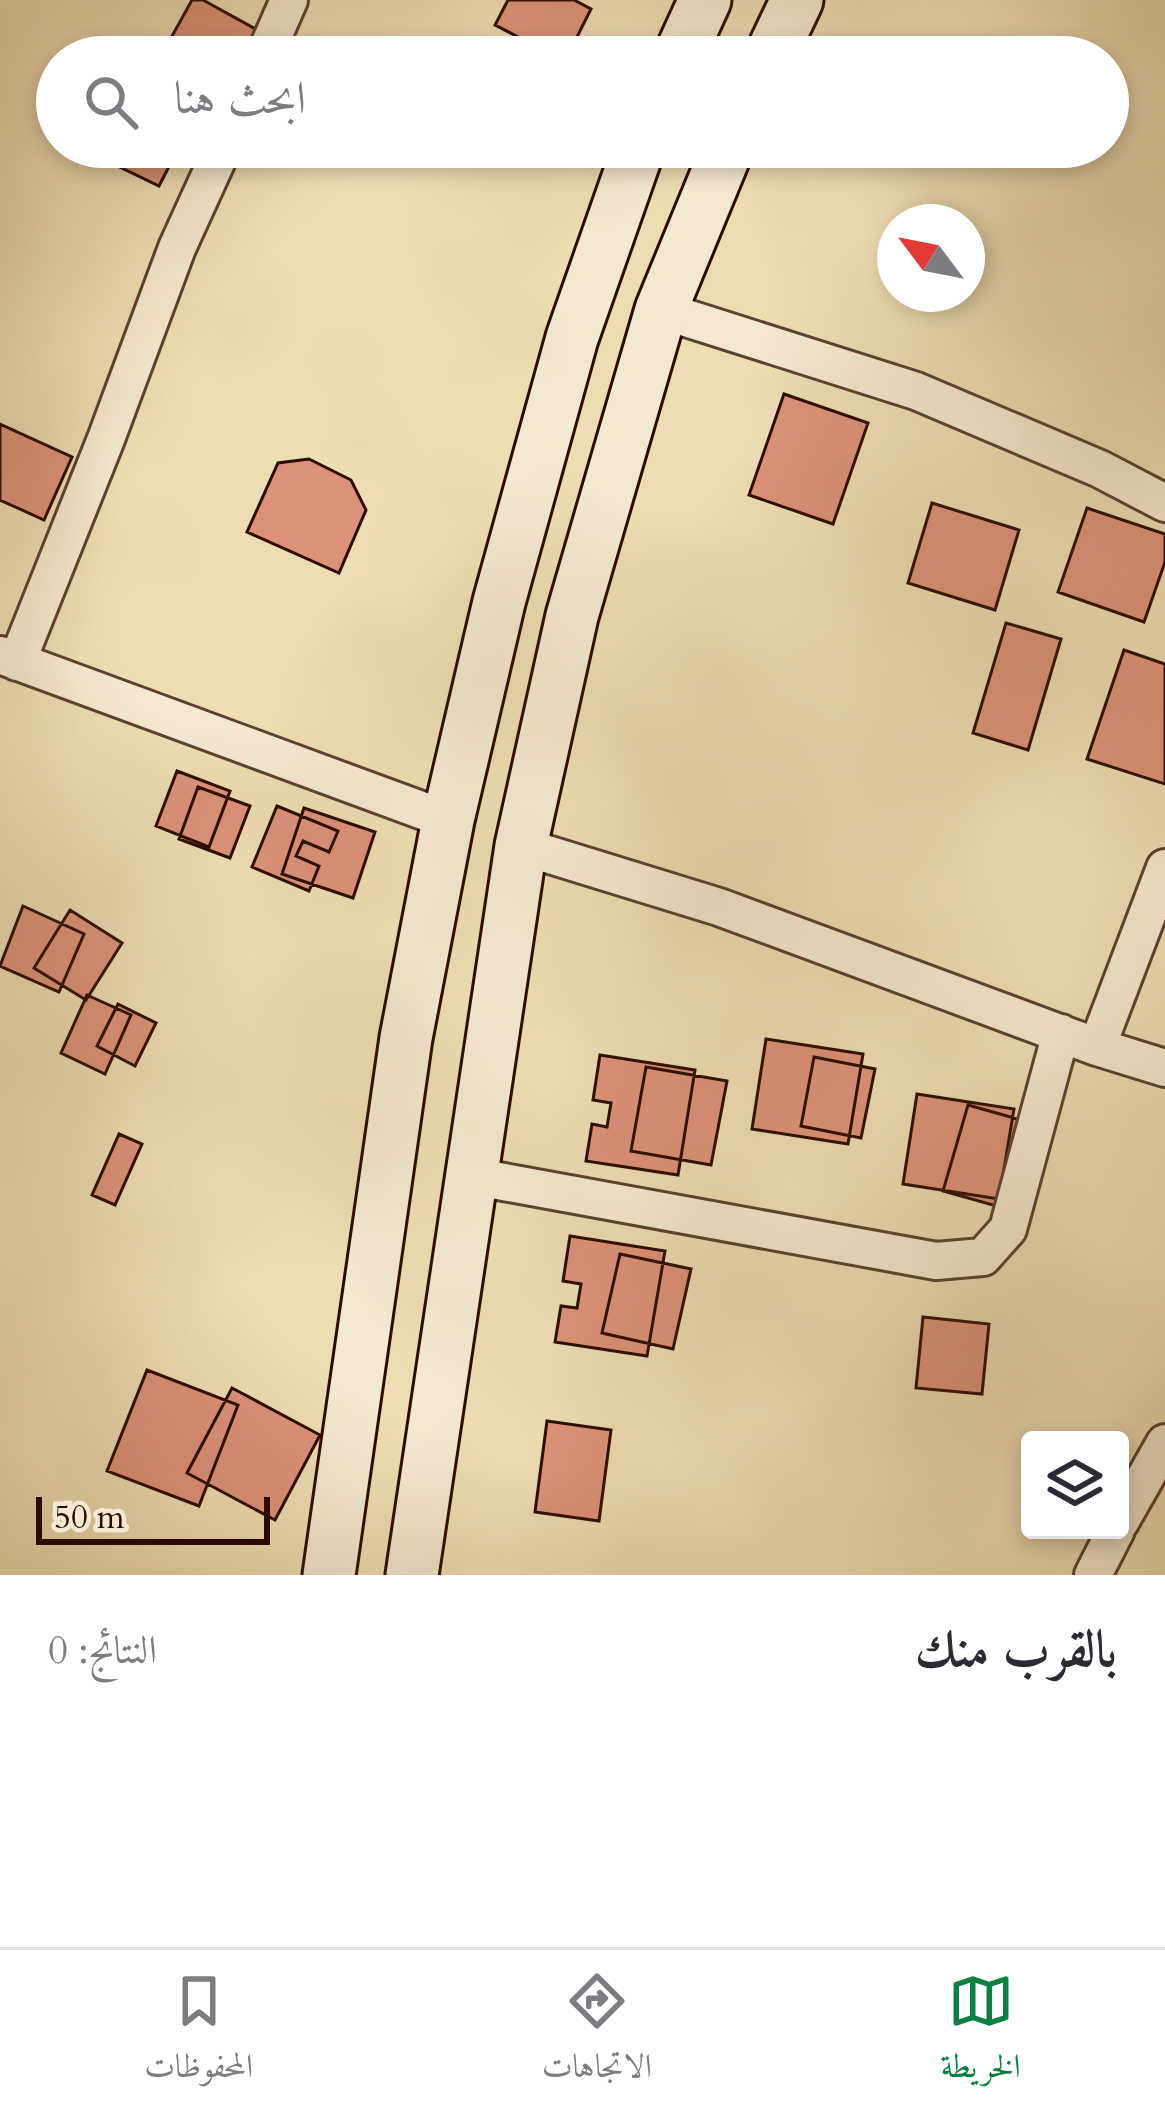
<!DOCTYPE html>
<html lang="ar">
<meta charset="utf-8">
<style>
body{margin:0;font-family:Cardo,Amiri,serif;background:#f2f2f3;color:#2b2b33;direction:rtl}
.controls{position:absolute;right:36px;bottom:36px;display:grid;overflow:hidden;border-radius:12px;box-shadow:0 6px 18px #0003}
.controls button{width:108px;height:108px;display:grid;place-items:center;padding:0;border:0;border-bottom:3px solid #e1e1e2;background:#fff;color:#2b2b33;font:60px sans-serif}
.compass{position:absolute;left:877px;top:204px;width:108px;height:108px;border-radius:50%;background:#fff;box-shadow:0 6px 18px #0003;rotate:302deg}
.scale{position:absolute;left:36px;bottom:30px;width:234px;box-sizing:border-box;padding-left:12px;border:6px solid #2c0c02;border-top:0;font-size:33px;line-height:42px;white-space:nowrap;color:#2c0c02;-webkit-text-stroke:9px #f4e8ce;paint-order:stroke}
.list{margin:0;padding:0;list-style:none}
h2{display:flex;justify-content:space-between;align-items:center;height:156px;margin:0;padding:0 48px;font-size:51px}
h2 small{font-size:39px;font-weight:400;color:#7c7c81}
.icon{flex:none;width:66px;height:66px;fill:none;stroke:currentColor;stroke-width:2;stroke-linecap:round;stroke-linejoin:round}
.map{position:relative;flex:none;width:1165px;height:1575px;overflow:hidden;direction:ltr}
.search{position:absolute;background:#fff;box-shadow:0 6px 18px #0003;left:36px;right:36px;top:36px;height:132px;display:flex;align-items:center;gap:30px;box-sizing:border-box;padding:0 42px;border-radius:66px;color:#7c7c81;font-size:45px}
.sheet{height:372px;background:#fff}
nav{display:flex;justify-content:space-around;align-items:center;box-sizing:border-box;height:168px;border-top:3px solid #e1e1e2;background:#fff;font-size:33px;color:#7c7c81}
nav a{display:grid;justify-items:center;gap:6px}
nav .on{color:#0b8043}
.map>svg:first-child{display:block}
.building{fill:#dc9279;stroke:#2c0c02;stroke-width:3}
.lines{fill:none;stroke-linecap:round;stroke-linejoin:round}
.street-casing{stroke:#5c402e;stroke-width:42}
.secondary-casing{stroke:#2c0c02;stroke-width:57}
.street{stroke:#f4e8ce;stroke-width:36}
.secondary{stroke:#f4e8ce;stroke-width:51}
</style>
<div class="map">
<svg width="1165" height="1575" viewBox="0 0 1165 1575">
<rect width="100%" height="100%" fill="#eedcb3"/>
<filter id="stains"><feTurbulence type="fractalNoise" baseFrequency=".00167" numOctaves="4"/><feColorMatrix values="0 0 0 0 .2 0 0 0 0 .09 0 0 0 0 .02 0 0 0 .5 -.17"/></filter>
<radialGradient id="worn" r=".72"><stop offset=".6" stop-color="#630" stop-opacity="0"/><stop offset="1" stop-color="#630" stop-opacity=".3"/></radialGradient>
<path class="building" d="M192 0H203L261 32 247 57 161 56Z
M508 0H574L591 9 567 57H557L495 25Z
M102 147H179L159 186 97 156Z
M784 394 868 423 833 524 749 495Z
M0 424 72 457 44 520 0 500Z
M309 459 351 480 366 510 339 573 247 532 278 463Z
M932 503 1019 530 995 610 908 583Z
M1087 508 1165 534V562L1144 622 1058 592Z
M1006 623 1061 639 1028 750 973 733Z
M1124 650 1165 664V784L1087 759Z
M177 771 230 791 209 847 156 826Z
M198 787 250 806 230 858 179 839Z
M277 806 338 831 329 852 303 841 296 856 319 866 309 891 252 867Z
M304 808 375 832 353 898 282 874Z
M23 906 84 934 59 992 0 966Z
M70 910 122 943 86 1000 34 968Z
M87 995 131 1015 105 1074 61 1053Z
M118 1004 156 1023 135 1066 97 1046Z
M766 1039 863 1054 848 1144 752 1129Z
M600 1055 695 1070 678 1175 586 1161 592 1124 607 1127 611 1103 593 1100Z
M814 1057 875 1069 861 1138 801 1126Z
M646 1067 727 1081 711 1165 631 1151Z
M917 1094 1014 1109 999 1199 903 1184Z
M968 1105 1039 1125 1014 1211 943 1191Z
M119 1134 142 1144 115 1205 92 1195Z
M570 1236 665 1251 647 1356 555 1342 561 1306 577 1308 581 1284 563 1281Z
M620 1254 691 1269 673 1349 602 1333Z
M923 1317 989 1324 982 1394 916 1388Z
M147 1370 238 1405 199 1506 107 1471Z
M232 1388 320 1435 275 1520 187 1473Z
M547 1421 611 1430 599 1521 535 1512Z"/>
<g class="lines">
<defs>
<path id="street" d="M264 57 289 0
M661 310 916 391 1100 469 1165 503
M0 655 448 820
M17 662 106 439 177 248 223 147
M521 846 719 907 1097 1047 1165 1068
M1097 1047 1165 868
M471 1176 936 1261 983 1257 1008 1229 1061 1033
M1120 1522 1165 1443
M1093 1575 1116 1530"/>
<path id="secondary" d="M679 57 705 0
M770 57 797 0
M329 1575 406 1038 448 820 499 602 572 338 639 147
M412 1575 521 846 572 616 661 310 728 147"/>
</defs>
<use href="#street" class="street-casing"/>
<use href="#secondary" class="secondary-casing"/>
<use href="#street" class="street"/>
<use href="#secondary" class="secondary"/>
</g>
<rect width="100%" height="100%" filter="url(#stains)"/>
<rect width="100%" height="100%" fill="url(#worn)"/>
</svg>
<div class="controls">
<button><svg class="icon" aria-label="layers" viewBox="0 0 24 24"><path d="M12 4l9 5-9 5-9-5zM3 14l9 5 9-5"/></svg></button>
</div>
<svg class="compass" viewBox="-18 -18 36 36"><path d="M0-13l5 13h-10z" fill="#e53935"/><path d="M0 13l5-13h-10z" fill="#7c7c81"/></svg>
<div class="scale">50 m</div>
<div class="search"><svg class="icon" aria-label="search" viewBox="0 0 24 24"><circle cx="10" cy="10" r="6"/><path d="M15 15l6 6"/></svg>ابحث هنا</div>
</div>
<section class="sheet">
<h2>بالقرب منك<small>النتائج: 0</small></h2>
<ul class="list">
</ul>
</section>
<nav>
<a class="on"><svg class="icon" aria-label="map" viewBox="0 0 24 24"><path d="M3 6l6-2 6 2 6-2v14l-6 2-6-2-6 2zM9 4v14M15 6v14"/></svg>الخريطة</a>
<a><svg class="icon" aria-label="directions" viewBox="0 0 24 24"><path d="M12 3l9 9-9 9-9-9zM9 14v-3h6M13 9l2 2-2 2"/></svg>الاتجاهات</a>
<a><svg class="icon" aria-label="saved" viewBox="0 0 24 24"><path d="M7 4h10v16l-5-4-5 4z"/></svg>المحفوظات</a>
</nav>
